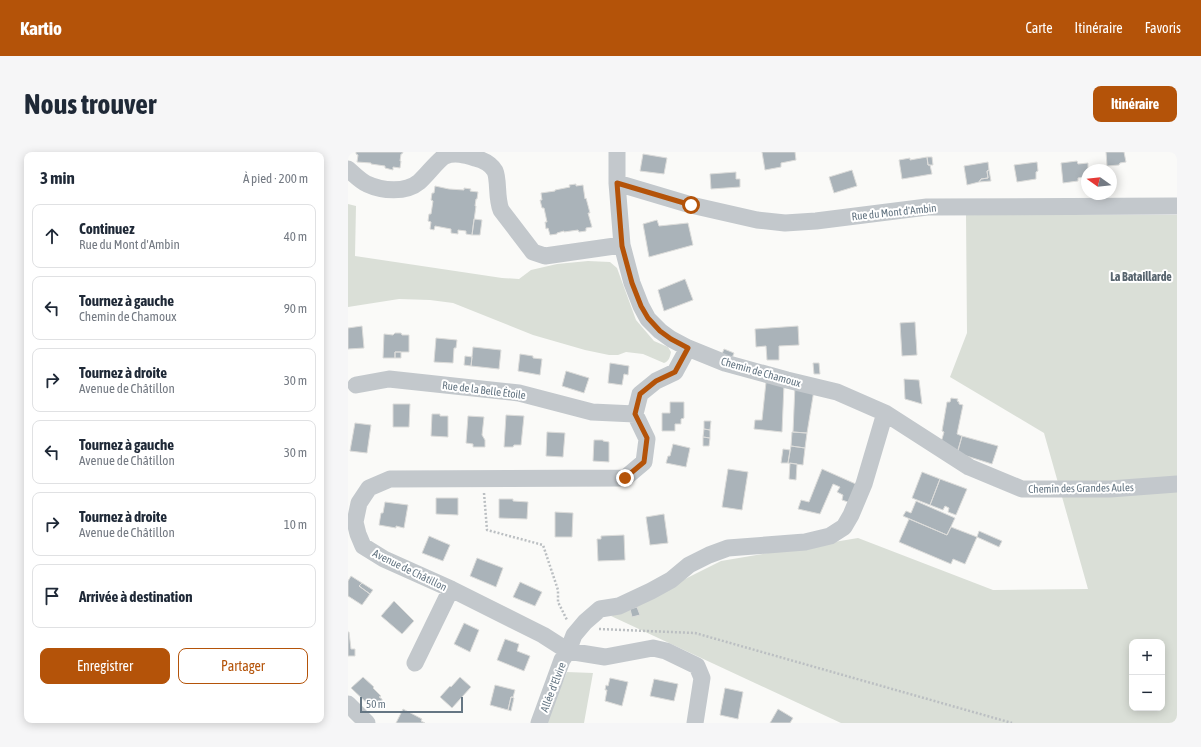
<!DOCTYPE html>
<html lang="fr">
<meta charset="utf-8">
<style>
body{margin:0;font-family:"Asap Condensed",sans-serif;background:#f6f6f7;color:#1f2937}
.controls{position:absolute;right:12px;bottom:12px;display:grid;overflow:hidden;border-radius:8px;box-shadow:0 2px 10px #0003}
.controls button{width:36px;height:36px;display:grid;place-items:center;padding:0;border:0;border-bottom:1px solid #e0e1e3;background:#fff;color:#1f2937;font:20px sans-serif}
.compass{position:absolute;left:733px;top:12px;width:36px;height:36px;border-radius:50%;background:#fff;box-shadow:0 2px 10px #0003;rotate:285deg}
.scale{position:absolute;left:12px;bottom:10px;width:103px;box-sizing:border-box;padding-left:4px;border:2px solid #657683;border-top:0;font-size:11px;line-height:14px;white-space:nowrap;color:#657683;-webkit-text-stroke:3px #fff;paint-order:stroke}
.stop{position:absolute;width:12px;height:12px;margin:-9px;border:3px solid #b45309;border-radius:50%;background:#fff}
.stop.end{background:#b45309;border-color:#fff;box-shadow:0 1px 4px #0008}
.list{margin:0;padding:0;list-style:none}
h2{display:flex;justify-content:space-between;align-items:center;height:52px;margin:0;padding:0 16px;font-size:17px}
h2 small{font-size:13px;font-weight:400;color:#747a83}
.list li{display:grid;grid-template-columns:26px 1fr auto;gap:12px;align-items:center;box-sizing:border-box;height:64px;margin:0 8px 8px;padding:0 8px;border:1px solid #e0e1e3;border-radius:8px}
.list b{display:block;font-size:15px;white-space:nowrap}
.list p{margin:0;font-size:13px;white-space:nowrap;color:#747a83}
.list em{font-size:13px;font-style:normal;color:#747a83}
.actions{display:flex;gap:8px;padding:12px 16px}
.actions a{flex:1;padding:9px 0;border:1px solid #b45309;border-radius:8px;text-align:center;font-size:14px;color:#b45309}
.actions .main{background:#b45309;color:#fff}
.icon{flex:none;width:22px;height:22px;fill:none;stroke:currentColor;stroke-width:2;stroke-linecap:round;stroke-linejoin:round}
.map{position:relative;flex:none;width:829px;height:571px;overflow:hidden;border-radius:8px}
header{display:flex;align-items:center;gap:24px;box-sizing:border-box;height:56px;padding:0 20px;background:#b45309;color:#fff}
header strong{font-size:19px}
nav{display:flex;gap:22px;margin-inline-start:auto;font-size:14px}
.intro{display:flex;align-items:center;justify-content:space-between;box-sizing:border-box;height:96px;padding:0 24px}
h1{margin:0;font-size:28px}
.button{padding:10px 18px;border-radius:8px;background:#b45309;color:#fff;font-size:14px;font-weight:700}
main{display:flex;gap:24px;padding:0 24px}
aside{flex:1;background:#fff;border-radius:8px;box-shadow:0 2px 10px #0003}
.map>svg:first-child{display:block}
.green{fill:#dadfd7;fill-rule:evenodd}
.building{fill:#aab3b9;stroke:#dcdcda}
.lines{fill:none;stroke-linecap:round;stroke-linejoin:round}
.path{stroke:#bbbfc2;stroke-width:2.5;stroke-dasharray:2 2;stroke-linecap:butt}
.minor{stroke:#c3c8cc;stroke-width:17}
.route{stroke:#b45309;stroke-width:5}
.labels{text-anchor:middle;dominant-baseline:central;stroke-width:4;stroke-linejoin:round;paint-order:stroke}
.street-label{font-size:11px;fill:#657683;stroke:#fff}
.neighbourhood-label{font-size:12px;font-weight:bold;fill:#57646e;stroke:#fff}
</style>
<header>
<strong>Kartio</strong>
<nav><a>Carte</a><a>Itinéraire</a><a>Favoris</a></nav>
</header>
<div class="intro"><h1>Nous trouver</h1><a class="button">Itinéraire</a></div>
<main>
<aside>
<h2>3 min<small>À pied · 200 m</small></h2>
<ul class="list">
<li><svg class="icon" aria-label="ahead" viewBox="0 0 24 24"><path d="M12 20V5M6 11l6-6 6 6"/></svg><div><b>Continuez</b><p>Rue du Mont d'Ambin</p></div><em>40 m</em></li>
<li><svg class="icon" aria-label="left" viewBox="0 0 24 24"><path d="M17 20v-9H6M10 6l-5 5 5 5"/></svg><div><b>Tournez à gauche</b><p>Chemin de Chamoux</p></div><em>90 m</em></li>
<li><svg class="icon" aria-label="right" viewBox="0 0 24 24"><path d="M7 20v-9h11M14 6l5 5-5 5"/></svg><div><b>Tournez à droite</b><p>Avenue de Châtillon</p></div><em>30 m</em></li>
<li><svg class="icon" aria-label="left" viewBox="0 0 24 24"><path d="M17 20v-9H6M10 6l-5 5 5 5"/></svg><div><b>Tournez à gauche</b><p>Avenue de Châtillon</p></div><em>30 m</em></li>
<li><svg class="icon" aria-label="right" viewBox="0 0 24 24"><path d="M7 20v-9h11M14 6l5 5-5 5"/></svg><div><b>Tournez à droite</b><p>Avenue de Châtillon</p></div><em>10 m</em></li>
<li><svg class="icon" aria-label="arrive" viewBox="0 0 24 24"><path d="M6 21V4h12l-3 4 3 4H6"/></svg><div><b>Arrivée à destination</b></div></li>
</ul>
<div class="actions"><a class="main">Enregistrer</a><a>Partager</a></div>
</aside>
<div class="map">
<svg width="829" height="571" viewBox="0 0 829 571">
<rect width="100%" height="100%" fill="#fafaf8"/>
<path class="green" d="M0 52 8 54 7 104 154 126 171 127 183 118 209 112 240 109 262 110 269 116 288 168 306 189 320 195 323 200C322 205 321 209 316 211L295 202 278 200 270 203H261L237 198 185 183 105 151 82 148 51 147 0 155Z
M618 63H829V571H493L263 464 373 409 510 386 645 438 740 437 696 281 602 225 619 181ZM784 490H814V556H784Z
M219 520 245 521 236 571H197Z"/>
<path class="building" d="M8 0H55L54 2H53L52 9H53L52 16 45 15V18L37 16V14L23 12V11L9 10 10 3 8 2Z
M414 0H447L448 8 433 11V15L417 18Z
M758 0H776L778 10 772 11 771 13 759 14Z
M295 2 319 6 316 22 292 19Z
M579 5 580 13H582L584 22 554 27 551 8 562 6V8Z
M579 5H584L585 13H580Z
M729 9 730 12 740 11V18H739V20H736V25L730 26V29L715 31 713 11Z
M640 10 641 18 639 19 640 26 633 27 631 30 619 33 616 14Z
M689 10 690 19 688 20V27L669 30 666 13Z
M504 18 509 34 486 41 481 25Z
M641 18 643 29 631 30 633 27 640 26 639 19Z
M388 20V27H392V35L363 37 362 22Z
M228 32V34L235 33 237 47 238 46 242 61H240L244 75 238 76V79L231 80 230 78 216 80V79L209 81V82L202 83 200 76 198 77 197 70H199L196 56H194L192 48H194L193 41 207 39V38L222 35 221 33Z
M87 34 101 37 116 38V36L123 37 122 39 130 40 129 47H128L127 54H128L124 83 118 82V79L110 78V82L103 81V77L87 74 86 78 82 77 83 70 80 69 81 62H83L85 49 83 48 84 41H86Z
M126 67 134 68 132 83H124Z
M309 68 311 74 340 71 345 93 301 105 295 72Z
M337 127 345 148 316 159 310 138Z
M567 170 569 203 554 204 552 171Z
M14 174 16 196 0 197V176Z
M450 174 451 193 431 194V208H419L418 194 408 195 407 177Z
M47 181H53L54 183H61V200H47V206H35L36 182 45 183Z
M88 186 109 188 108 196H106L105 211 86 210Z
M125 195 153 198 151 217 123 214Z
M376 197 386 201 384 206 374 202Z
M47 200H53V206H47Z
M172 202 185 204V206L194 207 192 223 170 219Z
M117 204 124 205 123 214 116 213Z
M262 211 281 214 280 223 276 222 274 233 260 231Z
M465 211H471L472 222H466Z
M218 219 241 226 236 241 214 234Z
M556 227 571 228 574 252 557 247Z
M418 230 436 232 434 280 406 277 407 268H414Z
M447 233 466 238 459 281 445 280Z
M603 246 610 247 609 249 611 250V252L615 253 609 282 614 284 610 299 592 294 596 280 594 279 599 250H602Z
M322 250H336V266L333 267V272H327V279H314V261H322Z
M45 252H62L61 275H45Z
M84 262H92V264H100V285L83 284Z
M158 263 176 264 173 293H166L165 295H156Z
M120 264 136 265 134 283 137 288V295H125V292L118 291Z
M356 269H363L362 278 356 277Z
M7 271 23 273 19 301 2 299Z
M356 277 362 278V286L355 285Z
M199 280 217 281 215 305 198 304Z
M444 280 459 281 457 296 443 294Z
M614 284 650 294 644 312 609 301Z
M355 285 362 286 361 294H355Z
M246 288H255V289L261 290V310L245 309Z
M325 292 342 296 338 315 318 311 320 304H322Z
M443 294 457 296 455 313 440 311Z
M435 297 442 298 440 311H433Z
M442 311 449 312 448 328 441 327Z
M380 317 400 320 394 358 374 355Z
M474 317 510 333 503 351 494 348 495 343 489 340 492 335 485 332 472 362 450 357 453 348 461 350Z
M574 320 592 327 582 353 564 346Z
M592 327 619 337 608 363 600 360 601 356 597 354 595 358 582 353Z
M88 346H110V363L88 362Z
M151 347H165V349L180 350 179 367 151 366Z
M568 349 607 366 599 383 555 364 558 359 563 361Z
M37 350 60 353 56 376 48 374V376L31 373 33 361H35Z
M207 360 225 361 224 385H207Z
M316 362 320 391 302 393 298 365Z
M561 367 599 383 603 375 629 385 617 412 605 407 603 412 551 390Z
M631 379 654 389 651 395 629 385Z
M276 383 277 408 250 409 249 387H253V384Z
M81 384 102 393 95 409 74 401Z
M129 406 155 416 148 435 122 424Z
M3 424 14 431 11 434 22 442 14 453 0 444V429Z
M172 430 194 440 187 454 165 445Z
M14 431 25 438 22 442 11 434Z
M46 449 66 469 54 482 33 464Z
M289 455 292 463 284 465 282 457Z
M116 471 131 478 122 500 106 492Z
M0 480H1L3 497H7V504H0Z
M157 487 171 492 169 499 182 504 176 519 149 508Z
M15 525 26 535 25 536 33 544 31 545 34 547V550L28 556 23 553 22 554 3 536Z
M112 525 123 535 104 556 92 545 102 534 103 535Z
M262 526 280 530 274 554 257 549 259 538H257L258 533 260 534Z
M306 527 330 532 326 549 302 544Z
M147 533 167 538 165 545H163L160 558 142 553Z
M377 536 395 540 390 567 372 563Z
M163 545 166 546 163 559 160 558Z
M55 557 74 567 73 569 77 571H48Z
M430 557 445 566 442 571H422Z"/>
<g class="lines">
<path class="path" d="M136 341 139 378 195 393 210 438V450L219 468
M251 477 347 481 664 571"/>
<path class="minor" d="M269 0V31L274 93 284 131 293 154 300 167 312 179 323 187 340 196 377 211 439 228 489 240 537 261 621 315 674 337H762L829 332
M0 17C6 22 11 28 19 32 34 39 58 41 71 30 78 24 91 7 97 4 107 0 117 3 127 6 135 8 143 12 147 19 151 28 148 46 153 58L185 100 197 104 274 93
M269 31 343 53 409 68 437 71 468 69 579 55 829 54
M340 196 327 220 308 229 292 242 287 262 299 287 296 310 277 326 42 327 21 336 11 351 7 370 10 382 15 394 36 407 103 437 195 483 220 499 257 505 305 496 318 499 349 514 354 526 347 571
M8 233 41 227 171 241 244 260 287 262
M67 511 103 437
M0 552 19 571
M191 571 214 508 220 499 226 483 237 470 252 457 271 454 303 439 323 428 341 413 361 403 380 396 457 390 482 384 496 375 503 363 516 332 537 261"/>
</g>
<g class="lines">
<path class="route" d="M277 326 296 310 299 286 287 262 292 242 308 229 327 220 340 196 323 187 312 179 300 166 293 154 284 131 274 94 269 31 343 53"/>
</g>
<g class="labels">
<g class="street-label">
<text transform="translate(546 60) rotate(-6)">Rue du Mont d'Ambin</text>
<text transform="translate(413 220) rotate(16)">Chemin de Chamoux</text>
<text transform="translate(136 238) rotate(7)">Rue de la Belle Étoile</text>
<text transform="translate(733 336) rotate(-1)">Chemin des Grandes Aules</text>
<text transform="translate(62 418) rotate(26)">Avenue de Châtillon</text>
<text transform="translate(205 535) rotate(-69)">Allée d'Elvire</text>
</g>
<g class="neighbourhood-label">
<text x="793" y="125">La Bataillarde</text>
</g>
</g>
</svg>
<div class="controls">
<button>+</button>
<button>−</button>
</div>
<svg class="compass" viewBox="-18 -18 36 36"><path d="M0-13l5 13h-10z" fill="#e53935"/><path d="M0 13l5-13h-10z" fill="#747a83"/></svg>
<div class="scale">50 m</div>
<div class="stop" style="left:343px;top:53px"></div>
<div class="stop end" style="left:277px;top:326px"></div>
</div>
</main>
